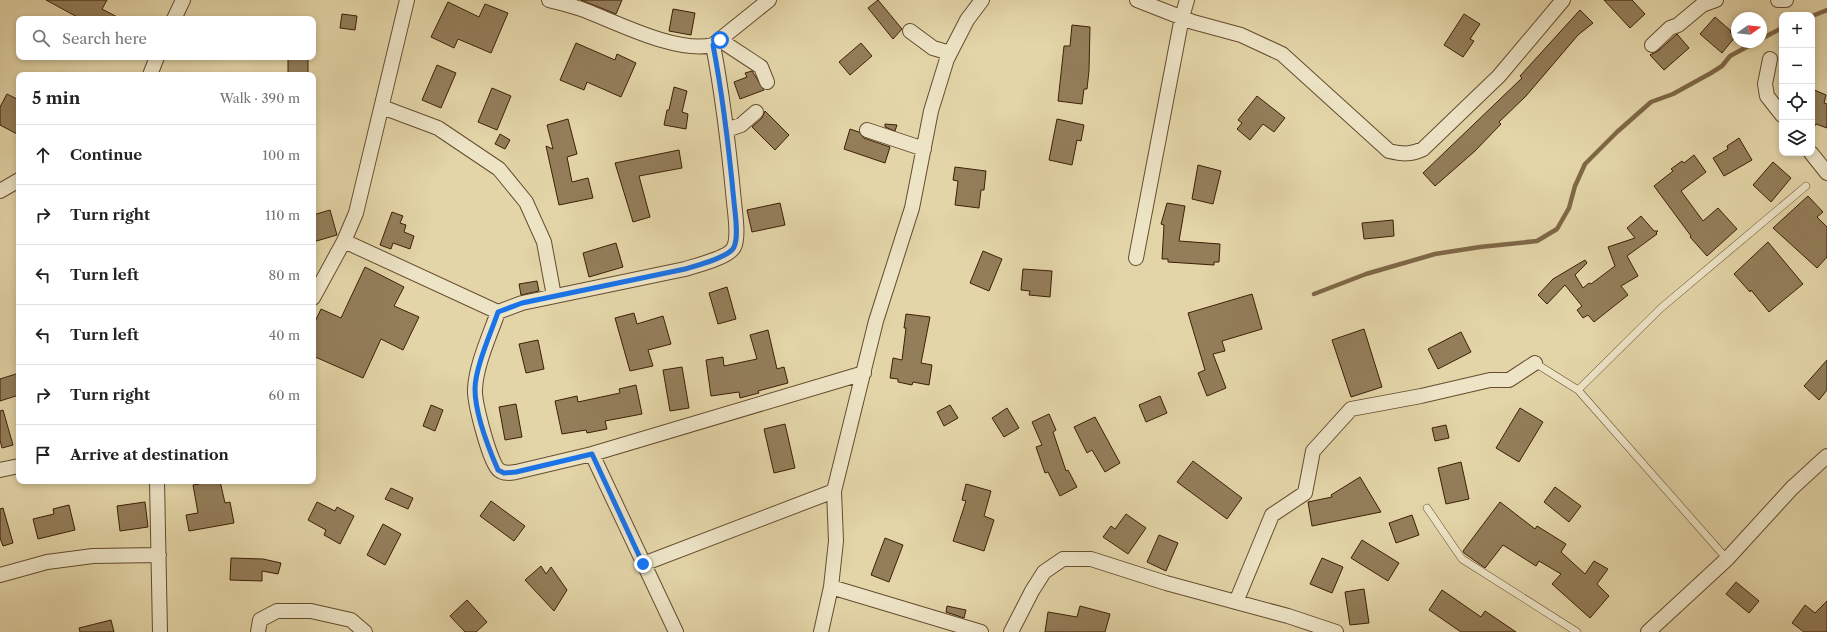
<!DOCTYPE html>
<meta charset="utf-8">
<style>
body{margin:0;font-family:"Libre Caslon Text",serif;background:#f6f6f6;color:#222}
.controls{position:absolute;right:12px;top:12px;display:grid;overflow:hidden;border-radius:8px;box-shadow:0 2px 6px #0003}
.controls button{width:36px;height:36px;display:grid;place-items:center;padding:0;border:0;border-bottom:1px solid #e0e0e0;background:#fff;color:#222;font:20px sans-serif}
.compass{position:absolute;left:1731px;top:12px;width:36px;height:36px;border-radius:50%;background:#fff;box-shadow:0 2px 6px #0003;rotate:75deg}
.stop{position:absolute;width:12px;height:12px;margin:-9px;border:3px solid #1a73e8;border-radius:50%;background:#fff}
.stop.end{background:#1a73e8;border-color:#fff;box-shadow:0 1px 4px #0008}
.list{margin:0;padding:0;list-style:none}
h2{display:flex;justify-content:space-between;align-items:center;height:52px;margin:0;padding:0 16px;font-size:17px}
h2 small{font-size:13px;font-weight:400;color:#767676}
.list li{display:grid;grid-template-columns:26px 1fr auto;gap:12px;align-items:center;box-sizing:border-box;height:60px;padding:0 16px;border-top:1px solid #e0e0e0}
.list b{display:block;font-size:15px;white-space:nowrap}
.list em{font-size:13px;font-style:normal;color:#767676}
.icon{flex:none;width:22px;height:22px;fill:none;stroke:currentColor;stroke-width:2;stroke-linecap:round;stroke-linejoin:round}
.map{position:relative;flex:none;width:1827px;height:632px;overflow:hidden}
.search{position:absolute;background:#fff;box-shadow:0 2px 6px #0003;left:16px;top:16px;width:300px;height:44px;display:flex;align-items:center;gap:10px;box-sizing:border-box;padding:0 14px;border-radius:8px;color:#767676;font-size:15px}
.panel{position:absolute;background:#fff;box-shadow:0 2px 6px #0003;left:16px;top:72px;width:300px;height:412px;border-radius:8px}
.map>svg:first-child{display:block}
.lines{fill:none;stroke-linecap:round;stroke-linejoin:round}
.stream{stroke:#7f6746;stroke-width:4.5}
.building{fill:#937e5a;stroke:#3d1f06}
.lane-casing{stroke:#664c2e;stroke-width:8}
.street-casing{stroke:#664c2e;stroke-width:16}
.lane{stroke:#ede4c6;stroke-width:7}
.street{stroke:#ede4c6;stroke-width:14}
.route{stroke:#1a73e8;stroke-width:5}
</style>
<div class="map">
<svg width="1827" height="632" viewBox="0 0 1827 632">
<rect width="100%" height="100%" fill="#e3d5a8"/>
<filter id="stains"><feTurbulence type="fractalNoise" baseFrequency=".005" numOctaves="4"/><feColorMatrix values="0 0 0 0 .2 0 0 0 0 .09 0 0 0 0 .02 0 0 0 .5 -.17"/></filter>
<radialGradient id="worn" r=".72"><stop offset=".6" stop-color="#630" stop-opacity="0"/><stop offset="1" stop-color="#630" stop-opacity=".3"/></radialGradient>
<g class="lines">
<path class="stream" d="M1812 16 1827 10
M1761 39 1782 28
M1314 294 1366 274 1435 254 1480 247 1537 241 1557 229 1569 208 1575 186 1585 164 1617 132 1651 102 1673 94 1711 73 1722 66 1730 56 1756 42"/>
</g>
<path class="building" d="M46 0H107L102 9 121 19H81Z
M581 0H622L616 14Z
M878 0 902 29 893 39 868 8Z
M1604 0H1632L1645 14 1630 28Z
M448 2 479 17 485 4 508 13 491 53 458 39 454 48 431 37Z
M673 9 695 13 691 35 669 31Z
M1580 10 1593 23 1578 35 1526 96 1499 122 1501 124 1475 151 1435 186 1423 173 1522 78 1520 76Z
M342 14 357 16 355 30 340 28Z
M1464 14 1480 24 1470 39 1474 41 1463 57 1444 45Z
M1715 17 1731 31 1730 32 1735 37 1722 53 1700 34Z
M1072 25 1090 27 1089 71 1087 89H1084L1082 104 1058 101 1064 46H1070Z
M1677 34 1689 48 1664 70 1650 55 1658 51Z
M576 43 615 60 617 54 636 63 621 97 587 82 584 90 560 80Z
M861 43 872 56 850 75 839 62Z
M288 58H308V75H288Z
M437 65 456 73 441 108 422 100Z
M752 71 764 90 740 99 734 82 747 77 745 73Z
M674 87 687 91 682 112 688 114 686 129 664 125 667 110H669Z
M492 88 511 96 497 130 478 122Z
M1812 89 1826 95 1824 103 1827 104V128L1816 124 1812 130Z
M7 94 19 100V135L0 125V107Z
M1257 96 1285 118 1274 132 1263 124 1250 140 1237 129 1242 123 1238 120Z
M765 111 789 135 775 150 752 127 762 118Z
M568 119 577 154 567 157 572 182 588 178 593 198 559 205 546 146 553 149 547 125Z
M1057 119 1084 125 1081 141 1077 140 1072 165 1049 160Z
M885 124 897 125 895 131 885 127Z
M850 129 859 132 864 138 890 147 885 163 844 149Z
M500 134 510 140 505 149 495 144Z
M1739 138 1752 160 1724 176 1713 158 1728 149 1727 146Z
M679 150 682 168 639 176 650 217 633 222 615 163Z
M1694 155 1706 172 1681 191 1703 221 1718 208 1737 229 1707 256 1690 237 1691 236 1654 186 1673 171 1671 169 1682 161 1684 163Z
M1773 162 1791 178 1771 202 1753 185Z
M1198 165 1221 171 1213 204 1192 199Z
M955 167 986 171 984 190H981L979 208 955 205 958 181 953 180Z
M1808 196 1823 212 1817 217 1827 227V257L1817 268 1773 228Z
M780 203 785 225 752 232 747 210Z
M1167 203 1185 206 1179 241 1220 244 1219 262H1214V265L1168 262V259H1162L1164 225 1161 224Z
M330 210 337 235 313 242V215Z
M392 212 403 216 400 223 406 225 404 232 414 236 410 249 393 243 391 249 380 245Z
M1641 216 1654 231H1658L1656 233 1657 234 1627 256 1638 276 1621 286 1628 295 1594 322 1588 315 1583 318 1577 310 1582 306 1565 285 1547 304 1538 295 1553 279 1585 260 1587 263 1575 275 1583 288 1589 283 1591 284 1615 266 1608 247 1635 238 1627 228Z
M1393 220 1394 236 1364 239 1362 223Z
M1768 242 1803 284 1769 312 1751 290 1750 292 1734 274Z
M616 243 623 267 589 277 583 253Z
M983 251 1002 259 989 291 970 283Z
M365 267 404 287 394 306 419 317 403 350 381 339 363 378 313 356V326L321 309 341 318Z
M1023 269 1052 271 1050 297 1029 295 1030 291 1021 290Z
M537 281 539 291 521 295 519 284Z
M727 287 736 319 718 324 709 293Z
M1252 294 1262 329 1222 341 1225 351 1213 354 1226 388 1207 396 1198 373 1205 370 1188 313Z
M634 313 637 324 663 316 671 344 648 350 653 366 630 371 615 318Z
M906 314 930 317 921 363 932 365 929 385 913 382 912 385 898 382V379L890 378 893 358 902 360 906 328H904Z
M1364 329 1382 387 1351 397 1332 340Z
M768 330 777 369 784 367 788 383 758 391 759 393 740 398 739 392 711 396 706 360 723 357 724 366 757 359 750 335Z
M1461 332 1471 352 1438 369 1428 349Z
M538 340 544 369 526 373 519 344Z
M1827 360V390L1819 400 1804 386Z
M682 367 689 408 670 411 663 370Z
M19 373V395L0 401V379Z
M636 385 642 414 605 421 607 429 587 433 586 430 562 434 555 401 577 396 578 402 620 393 619 389Z
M1160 396 1167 413 1146 422 1139 405Z
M516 404 522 437 505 440 499 407Z
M431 405 443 410 435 431 423 426Z
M950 405 958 418 944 426 937 412Z
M1007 408 1019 428 1004 437 992 418Z
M1520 408 1543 422 1519 462 1496 448Z
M3 410 13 445 2 448 0 440V411Z
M1049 414 1056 430 1053 432 1066 471 1068 470 1077 487 1060 496 1048 472 1045 473 1036 447 1042 445 1032 422Z
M1095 417 1120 463 1105 472 1092 450 1087 453 1074 427Z
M785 424 795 468 774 473 764 429Z
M1446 425 1449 438 1435 441 1432 428Z
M1193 461 1242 498 1227 519 1177 482Z
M1461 462 1469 499 1446 504 1438 468Z
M1360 477 1381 512 1312 526 1308 502 1332 497 1331 495Z
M213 481H220L225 503 230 502 234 523 189 531 186 515 198 513 193 485Z
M966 484 991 491 984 516 994 520 984 551 953 541 966 501 962 500Z
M1555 487 1581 506 1569 522 1544 502Z
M391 488 413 498 408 509 385 499Z
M491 501 525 526 514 541 480 516Z
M145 502 148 527 120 531 117 506Z
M317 502 335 511 337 507 354 516 340 544 324 535 326 530 308 520Z
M1500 502 1535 529 1537 526 1566 544 1561 552 1585 574 1594 561 1608 569 1597 584 1609 596 1590 618 1552 584 1561 574 1539 561 1536 566 1503 545 1485 568 1464 553 1463 551Z
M69 505 75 530 38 539 33 519 54 514 53 509Z
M3 508 13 543 3 546 0 538V509Z
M1126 514 1146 528 1128 554 1103 537 1111 526 1115 529Z
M1412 515 1419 535 1396 543 1389 523Z
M383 524 401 534 385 565 367 555Z
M1159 535 1178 543 1166 571 1147 562Z
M885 538 903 545 889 582 871 575Z
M1362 540 1399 563 1388 581 1351 558Z
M231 558 263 559 281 563 278 574 262 571V581L230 580Z
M1322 558 1343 567 1332 593 1310 584Z
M541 566 546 574 551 567 567 590 554 611 525 580Z
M1736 582 1759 601 1749 613 1726 594Z
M1364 589 1369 623 1350 625 1345 592Z
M1442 590 1481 617 1485 611 1516 632H1461L1429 610Z
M467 600 487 622 476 632H465L450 616Z
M1827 601V632H1804L1792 623 1805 605 1815 613Z
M947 606 966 610 964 618 946 612Z
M1080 606 1110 614 1105 632H1045L1048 612 1077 617Z
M111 620 114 632H80L79 628Z"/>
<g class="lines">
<defs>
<path id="lane" d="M1535 363 1578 390 1727 559
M1578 390 1661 308 1806 186
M1427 508 1462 559 1577 632"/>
<path id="street" d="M549 0C560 3 573 6 584 10 618 23 678 54 713 45L769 0
M1137 0 1193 22 1241 35 1282 54 1389 151C1402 154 1411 155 1423 149L1499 76 1563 0
M1778 0H1786
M174 19 183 0
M910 31 933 48 950 53
M720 40 761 67 767 82
M1652 45 1670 28 1678 25 1702 5 1716 0
M1770 59 1765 84 1767 96 1782 115
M150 75 157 57
M382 107 438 128 499 169 526 202 544 242 554 296
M726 130 741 125 756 112
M867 130 924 149
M1811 153 1827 173
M0 191 19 180
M344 241 498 312 522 303 685 269C695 266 730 257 734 247 739 237 735 213 734 202 729 149 723 97 713 45
M1136 258 1182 17 1187 0
M313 298 344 241 356 213 407 0
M498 312C490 335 476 365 475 389 474 401 490 464 499 470 504 474 510 473 516 472L592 454 864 373
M592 454 676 632
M0 470 19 466
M157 481 160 632
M643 564 834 491
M0 575 47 562 93 556 159 555
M831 587 981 632
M1236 602 1272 515 1305 493 1313 451 1351 409 1421 396 1490 380H1509L1535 363
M258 632 260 620 277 611H311L351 620 365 632
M821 632 831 587 836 541 834 491 876 321 912 208 931 111 947 59 967 20 982 0
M1011 632 1032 591 1044 572 1063 559H1091L1166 583 1288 616 1336 632
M1648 632 1727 559 1792 488 1827 456"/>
</defs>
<use href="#lane" class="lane-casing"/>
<use href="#street" class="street-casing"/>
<use href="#lane" class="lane"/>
<use href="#street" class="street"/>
</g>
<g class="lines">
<path class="route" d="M643 564 592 454 516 472 504 473 498 470C488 447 475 414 475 389 475 368 491 333 498 312L522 303 685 269C695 266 730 257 734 247 739 237 735 213 734 202 729 149 723 97 713 45L720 40"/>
</g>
<rect width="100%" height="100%" filter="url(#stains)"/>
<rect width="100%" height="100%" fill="url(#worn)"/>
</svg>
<div class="controls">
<button>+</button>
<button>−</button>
<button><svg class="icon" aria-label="locate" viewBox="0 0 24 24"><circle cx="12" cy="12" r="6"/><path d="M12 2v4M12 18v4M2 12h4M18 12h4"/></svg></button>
<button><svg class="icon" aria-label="layers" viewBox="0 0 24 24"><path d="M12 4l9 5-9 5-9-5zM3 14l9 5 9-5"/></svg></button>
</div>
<svg class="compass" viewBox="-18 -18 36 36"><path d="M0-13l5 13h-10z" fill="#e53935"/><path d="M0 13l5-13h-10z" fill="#767676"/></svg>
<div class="stop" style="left:720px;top:40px"></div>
<div class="stop end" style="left:643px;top:564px"></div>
<div class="search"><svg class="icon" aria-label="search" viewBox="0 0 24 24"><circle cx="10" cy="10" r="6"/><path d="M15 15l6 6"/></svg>Search here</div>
<section class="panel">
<h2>5 min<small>Walk · 390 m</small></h2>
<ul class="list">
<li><svg class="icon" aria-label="ahead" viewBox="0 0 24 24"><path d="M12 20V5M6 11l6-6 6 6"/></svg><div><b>Continue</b></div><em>100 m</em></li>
<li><svg class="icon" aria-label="right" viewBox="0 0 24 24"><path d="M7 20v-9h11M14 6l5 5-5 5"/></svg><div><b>Turn right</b></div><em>110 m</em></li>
<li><svg class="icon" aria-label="left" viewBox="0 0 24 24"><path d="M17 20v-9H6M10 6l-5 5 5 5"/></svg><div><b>Turn left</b></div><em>80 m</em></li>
<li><svg class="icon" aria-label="left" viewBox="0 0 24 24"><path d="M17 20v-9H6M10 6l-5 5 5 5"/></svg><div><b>Turn left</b></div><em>40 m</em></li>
<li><svg class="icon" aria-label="right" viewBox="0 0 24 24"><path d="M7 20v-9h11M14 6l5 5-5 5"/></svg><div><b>Turn right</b></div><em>60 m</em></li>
<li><svg class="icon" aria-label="arrive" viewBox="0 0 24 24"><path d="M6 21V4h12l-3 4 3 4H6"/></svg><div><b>Arrive at destination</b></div></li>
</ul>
</section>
</div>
